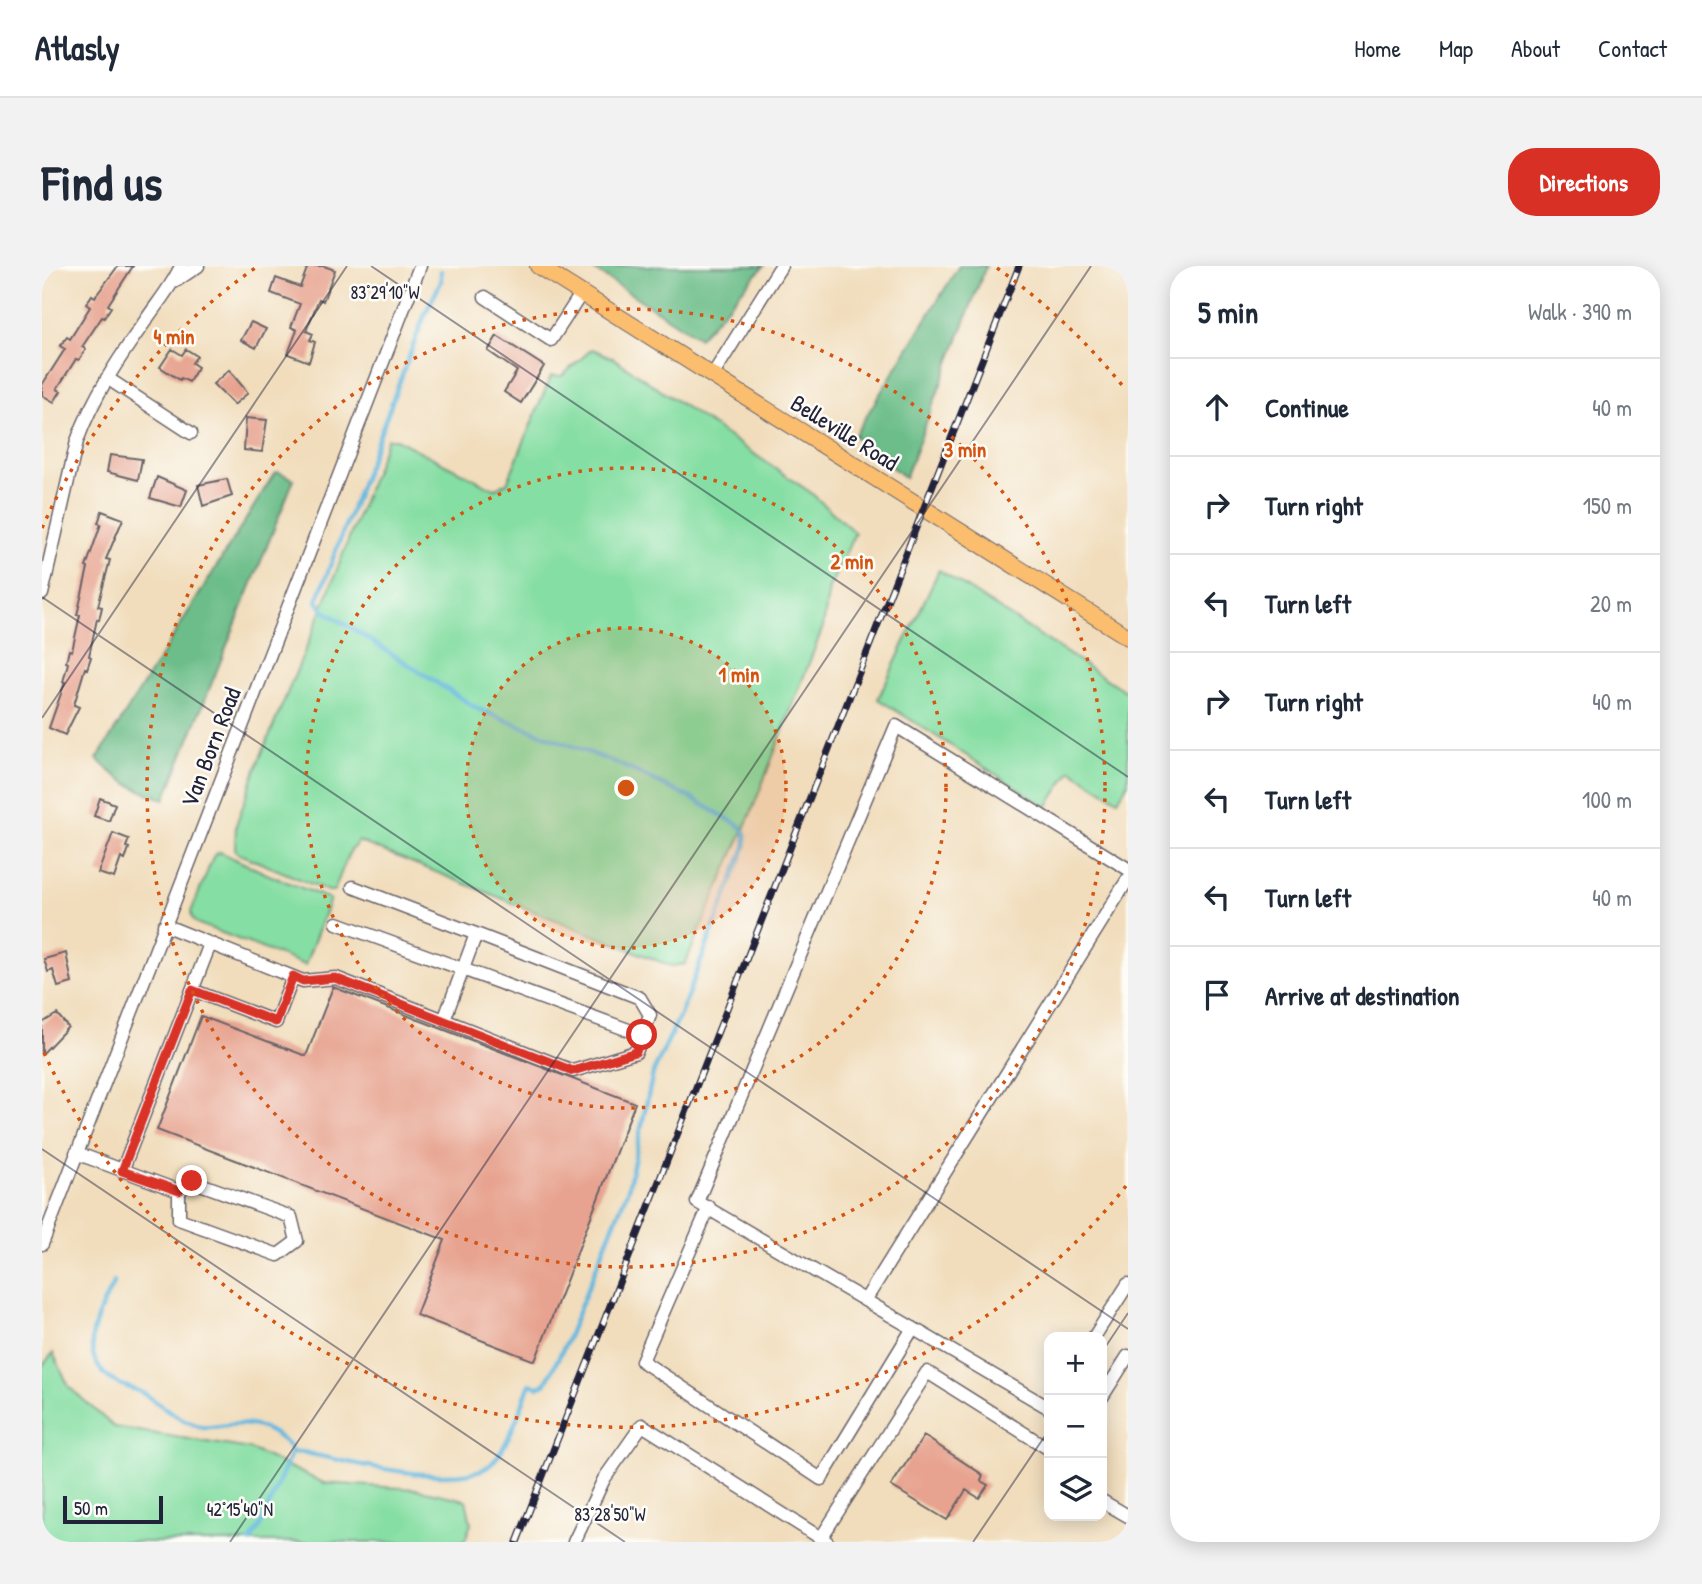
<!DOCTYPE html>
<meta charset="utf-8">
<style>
body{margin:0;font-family:"Patrick Hand",sans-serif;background:#f2f2f3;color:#1f2937}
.controls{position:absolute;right:21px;bottom:21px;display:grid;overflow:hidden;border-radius:14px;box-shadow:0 4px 18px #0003}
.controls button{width:63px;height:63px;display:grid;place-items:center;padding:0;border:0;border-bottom:2px solid #e0e1e3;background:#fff;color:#1f2937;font:35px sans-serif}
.scale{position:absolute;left:21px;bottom:18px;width:100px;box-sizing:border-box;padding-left:7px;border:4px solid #22223b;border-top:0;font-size:19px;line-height:24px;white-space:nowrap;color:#22223b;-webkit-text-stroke:5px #fdfcf7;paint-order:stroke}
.stop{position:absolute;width:21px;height:21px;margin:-16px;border:5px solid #d93025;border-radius:50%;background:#fff}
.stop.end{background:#d93025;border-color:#fff;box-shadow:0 2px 7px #0008}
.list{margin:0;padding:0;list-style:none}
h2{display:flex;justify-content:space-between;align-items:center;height:91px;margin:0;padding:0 28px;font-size:30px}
h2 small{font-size:23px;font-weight:400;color:#747a83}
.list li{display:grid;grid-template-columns:46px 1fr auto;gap:21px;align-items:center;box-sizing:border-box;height:98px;padding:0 28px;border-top:2px solid #e0e1e3}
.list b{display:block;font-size:26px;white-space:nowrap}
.list em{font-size:23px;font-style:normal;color:#747a83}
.icon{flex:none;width:38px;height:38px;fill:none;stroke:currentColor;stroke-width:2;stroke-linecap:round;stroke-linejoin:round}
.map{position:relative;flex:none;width:1086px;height:1276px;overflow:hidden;border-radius:28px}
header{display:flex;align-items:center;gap:42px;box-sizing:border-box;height:98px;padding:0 35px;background:#fff;border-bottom:2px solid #e0e1e3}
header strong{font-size:33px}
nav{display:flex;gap:38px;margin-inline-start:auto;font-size:24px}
.intro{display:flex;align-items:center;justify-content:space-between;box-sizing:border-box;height:168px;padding:0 42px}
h1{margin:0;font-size:49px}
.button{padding:18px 32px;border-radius:28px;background:#d93025;color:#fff;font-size:24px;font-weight:700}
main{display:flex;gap:42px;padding:0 42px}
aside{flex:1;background:#fff;border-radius:28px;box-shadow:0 4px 18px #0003}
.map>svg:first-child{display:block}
.green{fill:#85dea3;stroke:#54806f;stroke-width:2}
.forest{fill:#6cbd89;stroke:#477062;stroke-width:2}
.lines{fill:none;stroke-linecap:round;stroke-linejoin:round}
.stream{stroke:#61b7de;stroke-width:4.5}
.building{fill:#e7a38f}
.minor-casing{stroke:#6a6368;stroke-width:15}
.major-casing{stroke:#6a6368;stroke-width:18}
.minor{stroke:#fff;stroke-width:12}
.major{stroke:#fbbd6e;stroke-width:16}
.rail-casing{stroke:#22223b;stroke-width:7}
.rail{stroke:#fdfcf7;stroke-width:4.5;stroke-dasharray:13;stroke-linecap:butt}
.route{stroke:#d93025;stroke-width:9}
.ticks{fill:none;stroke:#22223b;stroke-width:2;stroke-opacity:0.45}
.ring{fill:none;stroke:#d45411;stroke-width:3.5;stroke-dasharray:3.5 7}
.labels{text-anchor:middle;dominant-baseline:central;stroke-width:5;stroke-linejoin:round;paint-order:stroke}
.street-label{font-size:24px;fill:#22223b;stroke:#fdfcf7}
.ticks-label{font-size:18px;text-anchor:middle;fill:#22223b;stroke:#fdfcf7;stroke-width:5;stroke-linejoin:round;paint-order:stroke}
.centre{fill:#d45411;stroke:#fdfcf7;stroke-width:3.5}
.ring-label{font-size:21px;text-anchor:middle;font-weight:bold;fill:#d45411;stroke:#fdfcf7;stroke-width:5;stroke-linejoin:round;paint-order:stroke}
</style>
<header>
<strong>Atlasly</strong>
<nav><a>Home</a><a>Map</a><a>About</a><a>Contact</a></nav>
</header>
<div class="intro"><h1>Find us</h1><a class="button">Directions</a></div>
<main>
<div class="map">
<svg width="1086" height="1276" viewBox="0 0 1086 1276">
<rect width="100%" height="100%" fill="#fdfcf7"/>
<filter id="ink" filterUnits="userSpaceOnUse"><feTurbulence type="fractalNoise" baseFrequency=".0143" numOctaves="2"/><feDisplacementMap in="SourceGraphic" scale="14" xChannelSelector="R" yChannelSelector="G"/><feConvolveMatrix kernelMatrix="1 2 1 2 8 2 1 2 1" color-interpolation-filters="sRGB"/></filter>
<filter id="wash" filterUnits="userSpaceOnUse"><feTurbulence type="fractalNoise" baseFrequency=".00686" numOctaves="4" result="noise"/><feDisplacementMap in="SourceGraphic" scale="28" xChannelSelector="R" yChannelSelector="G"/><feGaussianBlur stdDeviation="1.57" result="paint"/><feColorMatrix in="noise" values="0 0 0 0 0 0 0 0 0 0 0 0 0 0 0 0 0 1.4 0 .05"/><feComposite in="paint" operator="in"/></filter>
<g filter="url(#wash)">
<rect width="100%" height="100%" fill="#f1ddbc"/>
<path class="green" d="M550 83 571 92 768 226 813 267 787 322 781 361 709 547 643 698 629 700 316 575 306 589 292 625H286L197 588 193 584 194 559 218 492 275 356 345 173H354L452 223 465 217 509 110H520Z
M897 304 1086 427V517L1076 534 1029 504 1005 541 836 433Z
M178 586 227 609 288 633 263 699 154 657 150 652 149 646 172 589Z
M11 1087 27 1121 72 1161 208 1183 282 1217 374 1223 424 1234 429 1258 422 1276H0V1100Z"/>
<path class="forest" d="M546 0H722L657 72Z
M917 0H944L863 212 812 170Z
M236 206 252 213 123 533C97 526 73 512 55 493L232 208Z"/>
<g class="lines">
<path class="stream" d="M72 1016C57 1047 33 1085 68 1113 78 1120 92 1122 102 1128 120 1139 138 1155 158 1160 167 1163 176 1160 185 1159 211 1156 228 1161 248 1181L249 1187 218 1261 208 1276
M249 1187 260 1186C297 1194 425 1227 451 1196 469 1175 478 1143 488 1118L496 1121 503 1118 522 1081 586 923 611 807 638 749 703 581C704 570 705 565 695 558L649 532 579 499 436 443 281 344 275 335 383 48 399 16V5"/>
</g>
<g id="blocks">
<path class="building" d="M76 0H91L66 39 69 41 62 52 60 51 40 81 44 83 37 94 34 93 15 123 19 125 12 136 0 129V119L23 83 18 80 25 71 28 73 48 41 44 38 50 29 53 31Z
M266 0H282L293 4 281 35 277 33 264 65 271 68 268 74 273 76 267 96 246 88 255 64 249 61 258 38 229 27 234 12 258 21Z
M209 56 224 63 214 82 199 74Z
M455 70 502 100 479 137 462 126 475 105 446 85Z
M130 83 140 89 144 83 155 90 150 97 156 101 147 116 139 112 138 114 118 101Z
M187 104 206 127 192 139 171 118Z
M204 152 225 154 220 186 202 184Z
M68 189 100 193 96 214 65 206Z
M115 211 145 224 139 241 108 232Z
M185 213 190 230 161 240 156 219Z
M60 245 81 253 64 293 68 294 56 340 60 341 57 354 55 353 47 390 49 391 45 403 43 402 32 439 37 441 23 469 7 462 23 416H21L26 397 24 396 27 384 30 385 38 349H35L46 302 44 301 59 258 56 257Z
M58 532 73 538 67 555 52 550Z
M71 567 87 573 84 581 87 582 83 594 79 592 72 612 56 607Z
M24 687 30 717 16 721 11 704 6 706 2 693Z
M291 721 593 837 493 1095 374 1049 403 974 115 864 159 750 264 790Z
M15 748 26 761 0 788V757Z
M882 1170 941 1209 939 1215 946 1219 937 1232 924 1224 905 1254 849 1220Z"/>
</g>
</g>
<g filter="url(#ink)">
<use href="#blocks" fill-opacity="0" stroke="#6a6368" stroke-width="2"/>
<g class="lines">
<defs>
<path id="minor" d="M132 16 156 0
M443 31 509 74 539 28
M670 110 739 0
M65 112 149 167
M0 328 35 175C51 131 77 92 104 54 116 36 130 20 139 0
M295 657 600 769
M122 659 261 715 294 712 402 754 434 668 311 621
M150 724 234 756 251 711
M402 754 531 805 594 786 608 749 598 732 434 668
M34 887 137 925 150 915 249 951 255 975 236 989 137 953V925
M80 905 168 678
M667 941 600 1095 779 1213 871 1062
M0 978 378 0
M824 1033 1086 613
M1052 1071 1086 1018
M1060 1131 1086 1090
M1007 1142 655 936 854 460 1086 603
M1060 1235 1086 1250
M779 1272 885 1106 1007 1183
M532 1276 562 1213 600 1159 785 1276
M1085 1276 1086 1275"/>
<path id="major" d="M496 0 1086 371"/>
</defs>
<use href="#minor" class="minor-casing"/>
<use href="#major" class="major-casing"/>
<use href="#minor" class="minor"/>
<use href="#major" class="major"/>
<defs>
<path id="rail" d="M475 1276 977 0"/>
</defs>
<use href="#rail" class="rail-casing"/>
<use href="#rail" class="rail"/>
</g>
</g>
<g class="lines" filter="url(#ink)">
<path class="route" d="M150 915 137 925 80 905 150 724 234 756 251 710 261 715 293 712 531 805 594 786 600 769"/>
</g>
<path class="ticks" d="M329 0 1086 511M0 331 1086 1063M0 452 305 0M0 883 583 1276M1060 1086 1086 1047M188 1276 1049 0M931 1276 1007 1164"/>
<circle cx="584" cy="522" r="160" fill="#d45411" fill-opacity=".12"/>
<g class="ring">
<circle cx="584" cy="522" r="160"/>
<circle cx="584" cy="522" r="320"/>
<circle cx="584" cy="522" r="479"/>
<path d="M1084 920A639 639 0 0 1 0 782M0 262A639 639 0 0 1 213 2M955 2A639 639 0 0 1 1084 124"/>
</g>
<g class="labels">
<g class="street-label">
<text transform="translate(803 166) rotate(32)">Belleville Road</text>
<text transform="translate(168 481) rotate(-69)">Van Born Road</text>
</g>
</g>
<g class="ticks-label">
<text x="343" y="33">83°29'10"W</text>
<text x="198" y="1250">42°15'40"N</text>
<text x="568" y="1255">83°28'50"W</text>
</g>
<circle cx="584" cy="522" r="10" class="centre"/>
<g class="ring-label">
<text x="132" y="78">4 min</text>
<text x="923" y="191">3 min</text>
<text x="810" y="303">2 min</text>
<text x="697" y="416">1 min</text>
</g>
</svg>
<div class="controls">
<button>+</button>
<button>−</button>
<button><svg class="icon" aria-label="layers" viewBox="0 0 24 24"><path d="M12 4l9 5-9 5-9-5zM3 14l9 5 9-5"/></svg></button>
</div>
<div class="scale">50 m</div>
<div class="stop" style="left:600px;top:769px"></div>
<div class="stop end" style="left:150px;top:915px"></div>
</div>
<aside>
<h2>5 min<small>Walk · 390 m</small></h2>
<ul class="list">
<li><svg class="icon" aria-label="ahead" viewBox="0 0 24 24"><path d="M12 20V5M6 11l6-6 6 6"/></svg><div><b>Continue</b></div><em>40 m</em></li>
<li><svg class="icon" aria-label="right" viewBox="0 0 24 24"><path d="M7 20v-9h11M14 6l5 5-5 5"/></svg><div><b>Turn right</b></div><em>150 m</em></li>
<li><svg class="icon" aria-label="left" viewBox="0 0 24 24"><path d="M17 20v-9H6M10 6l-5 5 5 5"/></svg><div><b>Turn left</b></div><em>20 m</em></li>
<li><svg class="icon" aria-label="right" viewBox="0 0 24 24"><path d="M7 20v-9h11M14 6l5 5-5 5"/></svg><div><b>Turn right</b></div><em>40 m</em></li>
<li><svg class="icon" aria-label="left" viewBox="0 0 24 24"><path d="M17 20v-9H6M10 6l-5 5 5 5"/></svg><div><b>Turn left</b></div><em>100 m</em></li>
<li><svg class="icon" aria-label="left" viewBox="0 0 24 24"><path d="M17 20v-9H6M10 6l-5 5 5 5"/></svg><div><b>Turn left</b></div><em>40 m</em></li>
<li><svg class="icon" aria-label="arrive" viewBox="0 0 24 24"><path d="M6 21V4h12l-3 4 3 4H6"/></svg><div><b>Arrive at destination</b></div></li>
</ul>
</aside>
</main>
